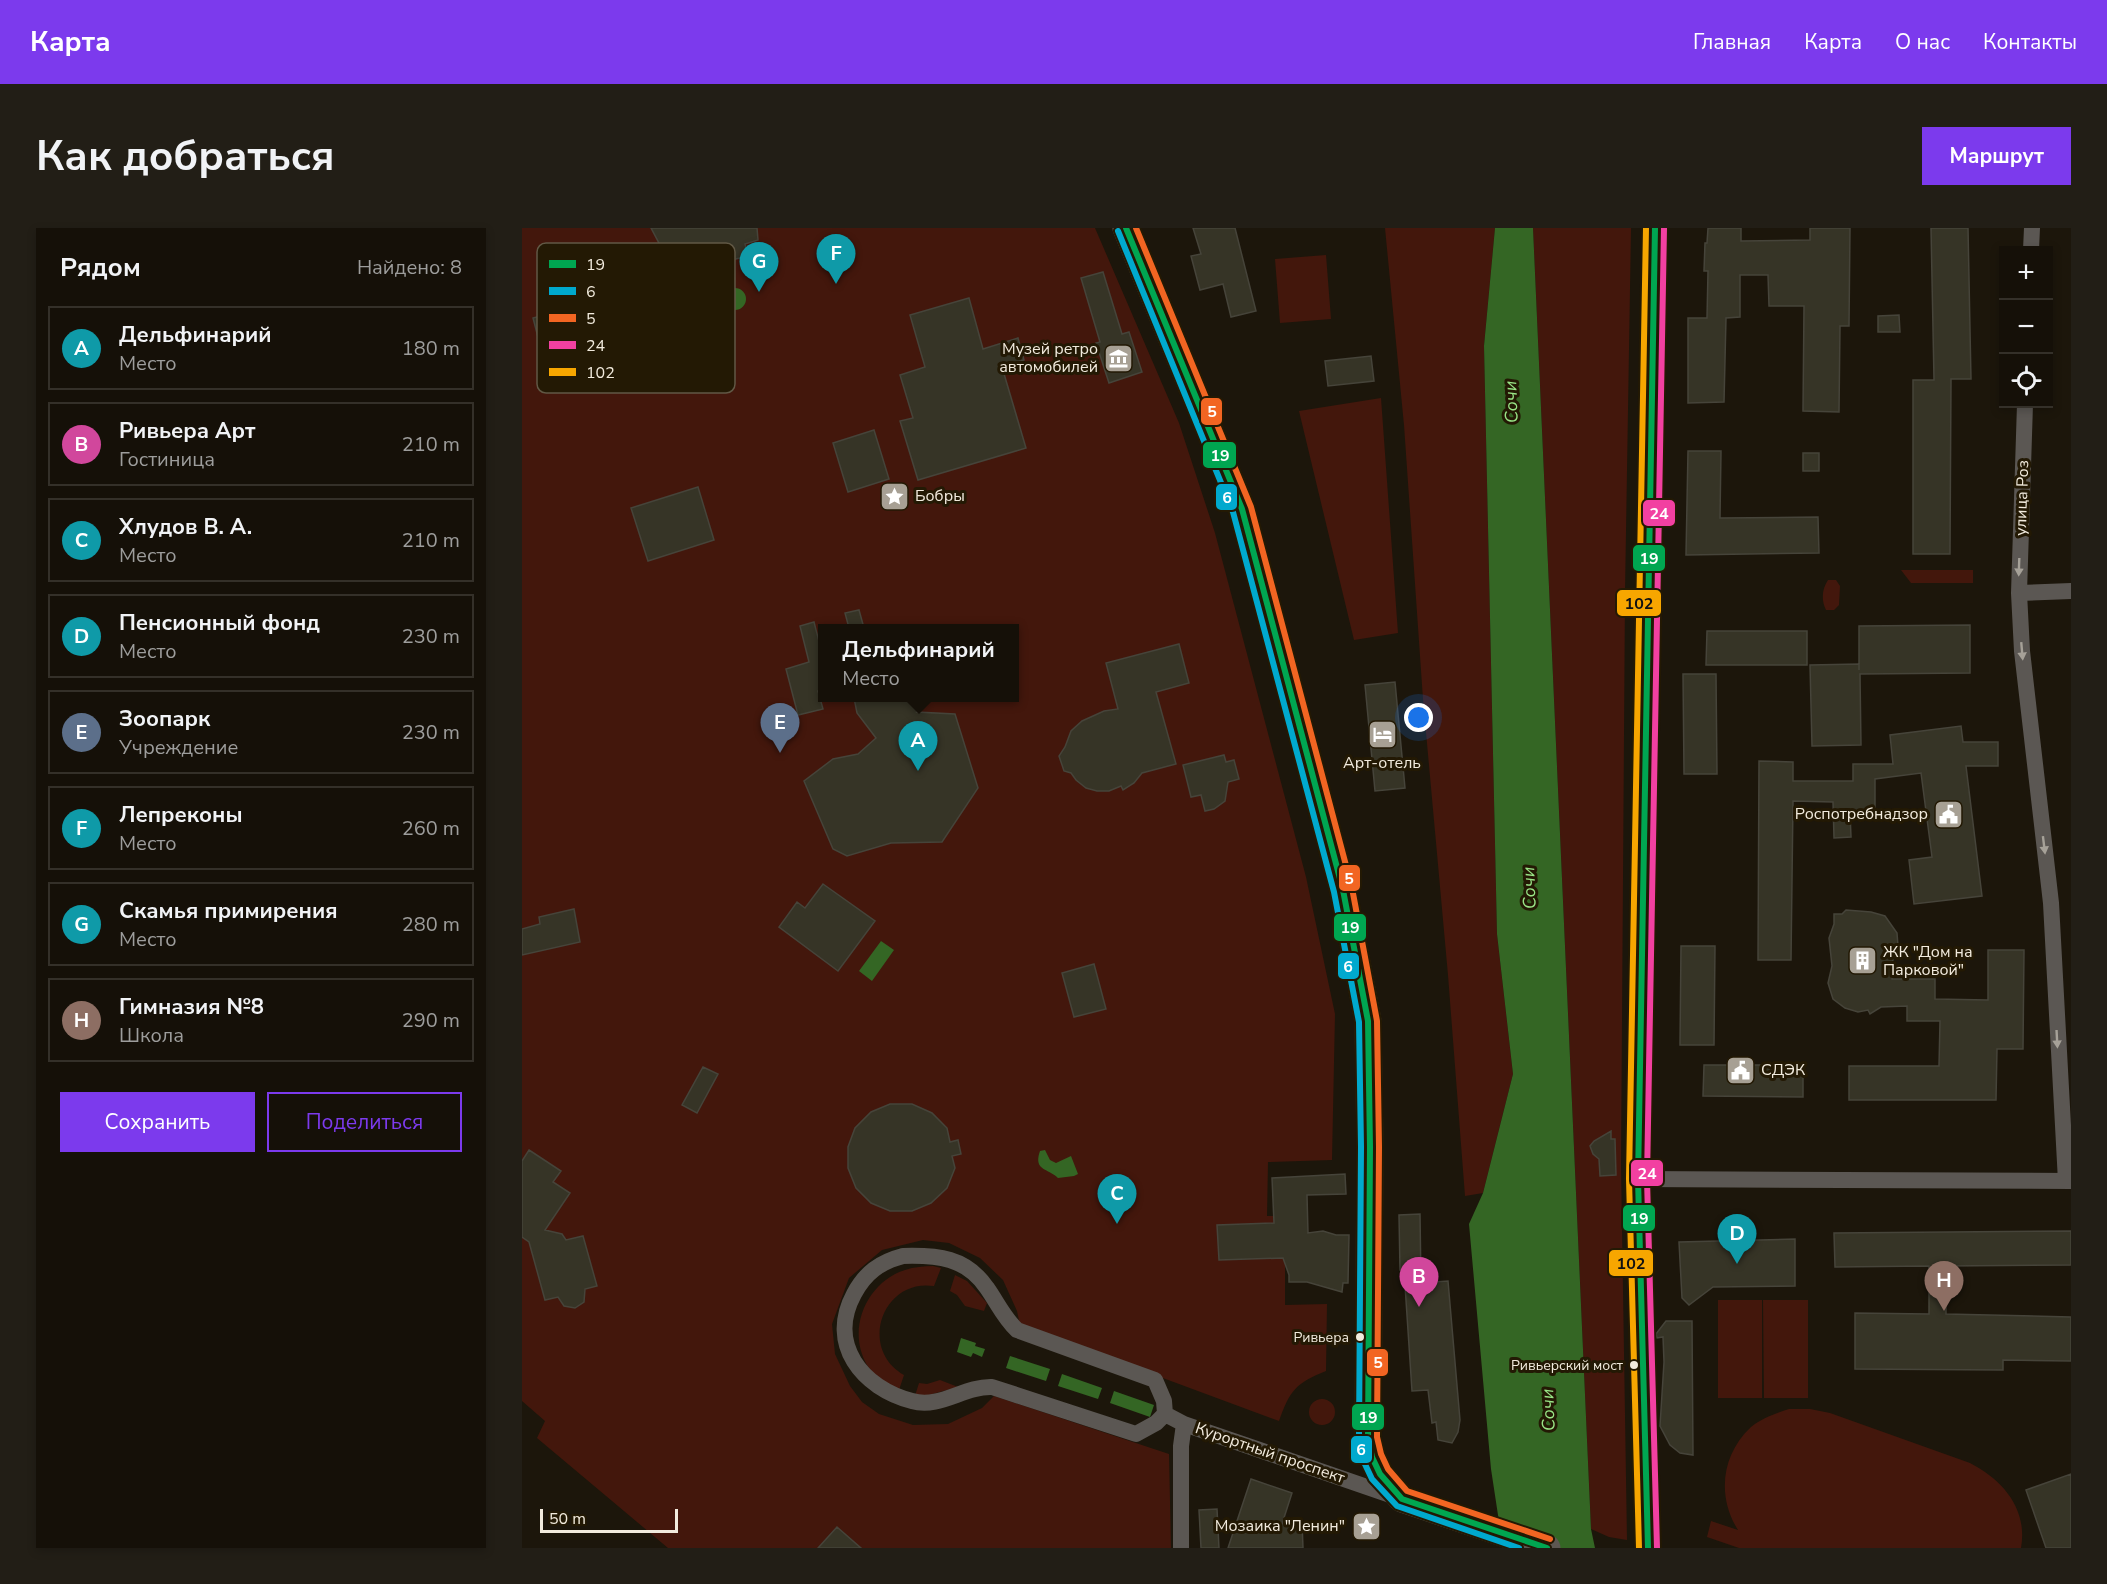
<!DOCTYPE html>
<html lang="ru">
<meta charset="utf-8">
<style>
body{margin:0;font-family:"Nunito Sans",sans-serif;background:#221e16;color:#f1f3f6}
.controls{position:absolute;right:18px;top:18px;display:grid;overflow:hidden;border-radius:0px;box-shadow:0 3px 9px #0003}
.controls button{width:54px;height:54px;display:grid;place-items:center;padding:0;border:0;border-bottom:2px solid #343029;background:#151008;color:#f1f3f6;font:30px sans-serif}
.scale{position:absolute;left:18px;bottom:15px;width:138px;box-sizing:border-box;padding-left:6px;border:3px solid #f2ebde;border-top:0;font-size:16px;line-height:21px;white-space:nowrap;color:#f2ebde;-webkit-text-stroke:4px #231904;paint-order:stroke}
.you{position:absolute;left:897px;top:490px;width:21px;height:21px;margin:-15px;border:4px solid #fff;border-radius:50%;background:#1a73e8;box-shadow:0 0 0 9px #1a73e833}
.badge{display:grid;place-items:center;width:39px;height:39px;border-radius:50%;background:#7c3aed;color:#fff;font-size:20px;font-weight:700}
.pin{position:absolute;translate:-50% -50px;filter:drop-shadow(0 2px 3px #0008)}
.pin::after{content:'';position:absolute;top:32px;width:21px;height:18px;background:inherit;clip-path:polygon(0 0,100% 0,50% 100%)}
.popup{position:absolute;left:296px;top:396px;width:201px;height:78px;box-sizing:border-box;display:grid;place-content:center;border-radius:0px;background:#151008;filter:drop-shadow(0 2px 4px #0005);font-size:20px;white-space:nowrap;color:#9d9d9c}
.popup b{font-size:22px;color:#f1f3f6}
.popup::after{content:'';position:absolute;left:50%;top:100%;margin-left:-12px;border:12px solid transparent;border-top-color:#151008}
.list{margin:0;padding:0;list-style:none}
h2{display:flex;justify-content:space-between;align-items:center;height:78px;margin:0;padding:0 24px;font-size:26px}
h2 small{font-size:20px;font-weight:400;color:#9d9d9c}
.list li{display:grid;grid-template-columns:39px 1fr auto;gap:18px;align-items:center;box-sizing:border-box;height:84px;margin:0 12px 12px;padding:0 12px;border:2px solid #343029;border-radius:0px}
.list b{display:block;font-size:22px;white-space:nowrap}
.list p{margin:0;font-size:20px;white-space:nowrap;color:#9d9d9c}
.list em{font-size:20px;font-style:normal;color:#9d9d9c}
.actions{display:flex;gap:12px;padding:18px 24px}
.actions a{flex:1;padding:14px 0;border:2px solid #7c3aed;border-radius:0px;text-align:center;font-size:21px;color:#7c3aed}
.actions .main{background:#7c3aed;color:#fff}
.icon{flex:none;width:33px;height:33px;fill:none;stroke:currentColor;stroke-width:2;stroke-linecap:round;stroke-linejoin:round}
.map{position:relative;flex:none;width:1549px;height:1320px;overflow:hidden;border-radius:0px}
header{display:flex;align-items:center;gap:36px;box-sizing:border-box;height:84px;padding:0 30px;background:#7c3aed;color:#fff}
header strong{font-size:28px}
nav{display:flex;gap:33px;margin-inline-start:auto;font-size:21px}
.intro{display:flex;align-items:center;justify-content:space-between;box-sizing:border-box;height:144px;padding:0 36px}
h1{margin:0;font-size:42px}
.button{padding:15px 27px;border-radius:0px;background:#7c3aed;color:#fff;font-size:21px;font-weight:700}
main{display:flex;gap:36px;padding:0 36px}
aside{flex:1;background:#151008;border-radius:0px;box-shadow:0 3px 9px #0003}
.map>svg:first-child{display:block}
.green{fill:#43170c;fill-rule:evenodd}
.water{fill:#346624}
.building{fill:#363426;stroke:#46443a;stroke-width:1.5}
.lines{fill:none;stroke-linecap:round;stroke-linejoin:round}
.minor{stroke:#5b5753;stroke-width:16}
.secondary{stroke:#5e5954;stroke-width:24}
.primary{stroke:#5d5751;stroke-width:27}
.bus-1-casing{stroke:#231904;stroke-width:10}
.bus-2-casing{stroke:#231904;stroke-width:10}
.bus-3-casing{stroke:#231904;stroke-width:10}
.bus-4-casing{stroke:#231904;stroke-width:10}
.bus-5-casing{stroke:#231904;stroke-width:10}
.bus-1{stroke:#00a651;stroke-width:6}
.bus-2{stroke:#00a9ce;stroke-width:6}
.bus-3{stroke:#f26522;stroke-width:6}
.bus-4{stroke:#f240a1;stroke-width:6}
.bus-5{stroke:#f7a600;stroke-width:6}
.oneway{fill:#a6a198}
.bus-dot{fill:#f2ebde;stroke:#231904;stroke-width:2}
.labels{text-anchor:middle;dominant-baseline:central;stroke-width:6;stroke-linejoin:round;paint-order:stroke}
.bus-label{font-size:14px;fill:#f2ebde;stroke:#231904;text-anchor:end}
.poi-label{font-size:16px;fill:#f2ebde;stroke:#231904;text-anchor:end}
.street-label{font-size:16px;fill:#f2ebde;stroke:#231904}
.water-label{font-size:18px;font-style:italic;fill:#99e586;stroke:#231904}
.key{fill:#231904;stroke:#615845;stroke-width:1.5}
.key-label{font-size:16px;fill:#f2ebde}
.line-badge{stroke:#231904;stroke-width:2}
.badge-label{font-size:16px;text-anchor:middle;font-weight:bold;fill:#fff}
.pale-badge-label{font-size:16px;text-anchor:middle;font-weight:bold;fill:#111}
</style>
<header>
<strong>Карта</strong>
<nav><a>Главная</a><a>Карта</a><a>О нас</a><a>Контакты</a></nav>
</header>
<div class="intro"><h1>Как добраться</h1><a class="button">Маршрут</a></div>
<main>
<aside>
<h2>Рядом<small>Найдено: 8</small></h2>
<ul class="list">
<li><span class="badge" style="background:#0f9aa8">A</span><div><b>Дельфинарий</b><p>Место</p></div><em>180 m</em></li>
<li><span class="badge" style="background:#d1479c">B</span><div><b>Ривьера Арт</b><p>Гостиница</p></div><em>210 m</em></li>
<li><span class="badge" style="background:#0f9aa8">C</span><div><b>Хлудов В. А.</b><p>Место</p></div><em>210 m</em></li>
<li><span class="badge" style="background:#0f9aa8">D</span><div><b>Пенсионный фонд</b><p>Место</p></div><em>230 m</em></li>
<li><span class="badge" style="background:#5c6f8a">E</span><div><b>Зоопарк</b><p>Учреждение</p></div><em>230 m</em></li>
<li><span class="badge" style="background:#0f9aa8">F</span><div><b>Лепреконы</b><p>Место</p></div><em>260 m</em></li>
<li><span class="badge" style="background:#0f9aa8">G</span><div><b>Скамья примирения</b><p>Место</p></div><em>280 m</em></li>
<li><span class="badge" style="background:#8d6e63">H</span><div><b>Гимназия №8</b><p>Школа</p></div><em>290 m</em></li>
</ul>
<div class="actions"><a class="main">Сохранить</a><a>Поделиться</a></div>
</aside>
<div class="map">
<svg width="1549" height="1320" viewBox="0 0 1549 1320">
<rect width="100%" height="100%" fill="#1c160b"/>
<path class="green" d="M0 0H573L657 195 693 305 784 649 813 786 810 932 746 934 745 988H763V1077L805 1076 804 1143C774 1155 768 1162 757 1193L498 1097 495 1083 481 1052 458 1030 427 1015 401 1012 360 1022 327 1050 310 1096 313 1126 328 1158 340 1174 357 1186 391 1197 426 1196 460 1180 472 1168 647 1226 649 1320H146L15 1210 23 1193 0 1173ZM300 400H492V470H300Z
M863 0H973L962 118 975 706 991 846 961 965 943 968 926 747 901 471 882 197Z
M1011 0H1109L1103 365 1099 937 1105 1312 1087 1309 1069 1301Z
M804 27 809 91 758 95 753 31Z
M859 170 876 405 832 412 777 183Z
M1379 342H1451V355H1389Z
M1306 352H1314L1318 358 1317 377 1312 382H1304C1299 372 1300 361 1306 352Z
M411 1038 419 1040 412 1058C360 1050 336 1121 382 1147L376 1165C366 1157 352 1148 345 1137 324 1101 345 1054 383 1042 392 1039 402 1038 411 1038Z
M433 1047 445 1053 465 1075 462 1083 443 1078 435 1067 428 1063Z
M1196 1072H1240V1170H1196Z
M1241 1072H1286V1170H1242Z
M418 1152 436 1159 392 1171 397 1155 405 1156Z
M787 1184a13 13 0 1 1 26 0a13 13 0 1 1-26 0Z
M1267 1181H1288L1308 1185 1448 1235C1481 1252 1506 1281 1499 1320H1217L1185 1309 1189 1293 1216 1302C1195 1269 1199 1227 1229 1199 1240 1190 1254 1185 1267 1181Z"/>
<path class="water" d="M973 0H1011L1069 1301 1073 1320H981L969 1241 947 996 961 965 991 846 975 706 962 118Z
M202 71a11 11 0 1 1 22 0a11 11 0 1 1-22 0Z
M359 713 372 722 350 753 337 743Z
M523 922 528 932 534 935 549 928 556 946 552 948 536 950C526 940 511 943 518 923Z
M439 1110 454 1115 453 1118 463 1121 460 1129 451 1125 449 1129 435 1124Z
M488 1128 528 1141 524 1153 484 1140Z
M540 1146 580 1160 576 1171 536 1158Z
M592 1163 632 1177 628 1189 588 1175Z"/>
<path class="building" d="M129 0H235L236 12 223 16 226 28 161 44 159 33 148 36Z
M671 0H713L734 83 709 89 701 56 678 62 669 28 679 26Z
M1186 0H1219V13L1288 12V0H1328L1327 98H1318L1317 184 1281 183 1282 78H1247L1246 47H1218V89L1204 90 1202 174 1166 175V90H1185L1186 43H1182L1183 15H1185Z
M1409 0H1446L1449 151H1429L1428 326H1391V152H1412Z
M581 44 600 106 607 104 620 144 587 155 574 115 578 114 559 50Z
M447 70 461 121 496 110 502 132 480 139 504 220 396 252 378 193 391 190 378 147 403 139 388 87Z
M78 72 89 114 22 132 11 90Z
M1377 87 1378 104H1356V88Z
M849 128 852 153 806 158 803 133Z
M352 202 367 251 326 264 311 215Z
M1166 223H1199L1198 290 1296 289 1297 325 1164 327Z
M1281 225H1297V243H1281Z
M176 259 192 312 126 333 109 280Z
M337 382 342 400H327L323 385Z
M292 394 300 425V462L296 463 301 481 276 487 264 441 287 434 278 398Z
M1448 397V445L1338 446 1339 517 1290 518 1288 437 1337 436V442V398Z
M1185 403H1285V437H1184Z
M657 416 667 455 634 464 654 536 620 545 612 555 601 562 599 558 587 563H575L564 560 554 552 549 545 542 543 537 528 543 519 549 503 560 493 582 483 596 481 584 435Z
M1161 446H1194L1195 546H1162Z
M873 454 883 560 853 563 843 457Z
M332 470H409L395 484 433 486 456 560 420 614 369 615 325 628 311 621 282 553 311 531 336 526 354 510 335 485Z
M1439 498 1441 514H1476V538H1444L1460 668 1392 676 1387 632 1410 629 1399 545 1353 551V584H1328L1329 609 1312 610 1311 574 1271 573 1269 732H1236L1237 533 1271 534V553H1331V536H1371L1368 507Z
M702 527 704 534 712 532 717 551 706 554 703 573 692 581 683 583 679 567 669 569 661 537Z
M301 656 353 693 316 743 257 699 275 674 283 680Z
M52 681 58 714 0 727V701L18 696 17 689Z
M1324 682 1349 684 1363 688 1375 705 1376 718 1371 728 1370 751H1413V771L1466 772V722H1502L1501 821H1475L1474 872H1327V838H1417L1418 793H1385V778L1359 779 1348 786 1346 782 1336 784 1323 780 1311 771 1306 755 1310 738 1307 710 1312 696V686H1320Z
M1159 718H1193L1192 817H1158Z
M572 736 584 781 552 789 540 745Z
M1182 837H1281V869L1181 868Z
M181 839 196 846 175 885 160 877Z
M368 876H390L410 885 425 900 428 914 436 912 439 926 430 928 433 940 425 960 409 975 390 983H368L349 975 334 960 326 940V919L333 900 349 884Z
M1089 903V911H1093L1094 947 1078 948 1077 931 1071 926 1068 918 1072 913Z
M7 922 39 943 31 954 48 965 23 1002 40 1006 44 1012 61 1008 75 1058 63 1061 62 1074 53 1080 42 1078 36 1069 23 1072 7 1014 0 1009V933Z
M823 946 824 966 785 967 786 1005 801 1003 814 1007H827L826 1055H821L820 1064 785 1054H767V1047L761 1030 697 1032 695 997 752 995 750 950Z
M898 986 899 1055 926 1053 938 1192 936 1204 930 1215 916 1212 914 1194 910 1195 906 1162 890 1163 882 1042H878L877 987Z
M1549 1003V1037L1424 1038V1086L1549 1089V1133L1481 1132V1142L1333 1141V1085L1407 1086V1038L1313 1039 1312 1005Z
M1273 1011V1058L1191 1059 1167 1077 1160 1070 1157 1014Z
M1144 1093H1170L1171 1227 1158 1225 1148 1217 1138 1198 1142 1134 1141 1109 1135 1110 1134 1106Z
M1549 1246V1320H1524L1504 1262Z
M729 1251 770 1265 760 1296 780 1294 781 1320H706Z
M695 1281 697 1320H679L677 1282Z
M315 1299 339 1320H296Z"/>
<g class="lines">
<path class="minor" d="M1509 22 1510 0
M1503 176 1497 365 1500 423 1529 675 1544 953
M1497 365 1549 363
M1116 951 1549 953
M381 1028C415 1027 444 1029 465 1060 475 1074 482 1090 495 1102L633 1152 642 1173 643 1186 634 1195 614 1206 470 1159C442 1158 418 1181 390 1173 340 1160 305 1116 332 1066 343 1045 358 1034 381 1028Z
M643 1186 662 1196 874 1269
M659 1320V1218L662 1196"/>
<path class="secondary" d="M1126 1320 1116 951 1133 0"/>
<path class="primary" d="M604 0 720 281 821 662 846 793 848 919 846 1210 850 1229 858 1246 880 1271 1025 1320"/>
<defs>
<path id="bus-1" d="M604 0 720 281 821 662 846 793 848 919 846 1210 850 1229 858 1246 880 1271 1025 1320
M1126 1320 1116 951 1133 0"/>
<path id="bus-2" d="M596 3 711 284 812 664 837 794 839 919 837 1210 841 1232 850 1251 875 1278 997 1320"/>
<path id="bus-3" d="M614 0 729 279 830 660 855 793 857 919 855 1209 859 1226 866 1241 885 1263 1028 1311"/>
<path id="bus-4" d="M1135 1320 1125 951 1142 0"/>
<path id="bus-5" d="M1117 1320 1107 951 1124 0"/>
</defs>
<use href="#bus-1" class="bus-1-casing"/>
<use href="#bus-2" class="bus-2-casing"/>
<use href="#bus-3" class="bus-3-casing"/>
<use href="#bus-4" class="bus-4-casing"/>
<use href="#bus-5" class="bus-5-casing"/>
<use href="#bus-1" class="bus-1"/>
<use href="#bus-2" class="bus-2"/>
<use href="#bus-3" class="bus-3"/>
<use href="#bus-4" class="bus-4"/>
<use href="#bus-5" class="bus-5"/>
</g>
<defs><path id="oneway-solid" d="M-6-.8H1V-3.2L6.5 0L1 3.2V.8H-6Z" transform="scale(1.5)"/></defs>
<g class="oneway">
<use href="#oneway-solid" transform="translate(1497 339) rotate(92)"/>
<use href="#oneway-solid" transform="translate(1500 423) rotate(85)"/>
<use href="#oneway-solid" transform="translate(1522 617) rotate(83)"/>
<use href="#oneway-solid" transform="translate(1535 811) rotate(87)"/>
</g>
<defs>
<symbol id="museum-square" viewBox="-11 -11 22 22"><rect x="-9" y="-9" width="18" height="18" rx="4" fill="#a7a094" stroke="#231904"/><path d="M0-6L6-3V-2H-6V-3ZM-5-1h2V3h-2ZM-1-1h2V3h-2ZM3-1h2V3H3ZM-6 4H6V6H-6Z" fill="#fff"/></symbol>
<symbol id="sight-square" viewBox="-11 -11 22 22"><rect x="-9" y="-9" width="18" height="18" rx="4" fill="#a7a094" stroke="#231904"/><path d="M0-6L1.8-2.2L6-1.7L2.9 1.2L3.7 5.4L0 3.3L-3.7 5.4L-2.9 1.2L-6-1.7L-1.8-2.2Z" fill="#fff"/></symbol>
<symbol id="hotel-square" viewBox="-11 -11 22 22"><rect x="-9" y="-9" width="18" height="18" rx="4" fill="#a7a094" stroke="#231904"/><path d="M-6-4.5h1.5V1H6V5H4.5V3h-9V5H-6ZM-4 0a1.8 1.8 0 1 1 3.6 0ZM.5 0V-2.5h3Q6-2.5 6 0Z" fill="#fff"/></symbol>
<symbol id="civic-square" viewBox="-11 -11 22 22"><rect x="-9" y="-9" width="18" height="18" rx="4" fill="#a7a094" stroke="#231904"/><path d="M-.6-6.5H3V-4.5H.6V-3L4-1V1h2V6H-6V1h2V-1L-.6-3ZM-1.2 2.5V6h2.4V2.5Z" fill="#fff"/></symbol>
<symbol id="building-square" viewBox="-11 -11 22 22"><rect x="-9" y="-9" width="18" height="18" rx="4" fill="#a7a094" stroke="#231904"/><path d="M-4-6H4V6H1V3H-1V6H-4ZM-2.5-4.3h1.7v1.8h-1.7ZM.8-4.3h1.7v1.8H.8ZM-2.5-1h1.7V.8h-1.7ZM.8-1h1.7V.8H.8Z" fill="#fff"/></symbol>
</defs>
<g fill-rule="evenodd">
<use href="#museum-square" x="580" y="114" width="33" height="33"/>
<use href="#sight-square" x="356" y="252" width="33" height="33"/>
<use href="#hotel-square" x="844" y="490" width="33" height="33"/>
<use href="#civic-square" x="1410" y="570" width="33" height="33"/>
<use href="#building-square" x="1324" y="716" width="33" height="33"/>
<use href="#civic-square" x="1202" y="826" width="33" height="33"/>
<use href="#sight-square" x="828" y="1282" width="33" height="33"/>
</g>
<g class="bus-dot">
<circle cx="838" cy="1109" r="5"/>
<circle cx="1112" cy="1137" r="5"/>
</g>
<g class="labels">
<g class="bus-label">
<text x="827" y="1109">Ривьера</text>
<text x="1101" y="1137">Ривьерский мост</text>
</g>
<g class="poi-label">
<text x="576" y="121">Музей ретро<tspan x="576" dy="18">автомобилей</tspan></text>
<text x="393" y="268" text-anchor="start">Бобры</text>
<text x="860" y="535" text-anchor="middle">Арт-отель</text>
<text x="1406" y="586">Роспотребнадзор</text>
<text x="1361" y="724" text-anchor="start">ЖК "Дом на<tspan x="1361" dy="18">Парковой"</tspan></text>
<text x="1239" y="842" text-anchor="start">СДЭК</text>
<text x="823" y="1298">Мозаика "Ленин"</text>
</g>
<g class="street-label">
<text transform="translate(1500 270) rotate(-88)">улица Роз</text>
<text transform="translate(748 1225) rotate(19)">Курортный проспект</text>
</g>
<g class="water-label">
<text transform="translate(989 174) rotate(-92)">Сочи</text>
<text transform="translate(1007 660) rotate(-92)">Сочи</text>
<text transform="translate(1026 1182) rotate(-92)">Сочи</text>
</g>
</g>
<rect x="15" y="15" width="198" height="150" rx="9" class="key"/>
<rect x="27" y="32" width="27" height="8" fill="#00a651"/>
<rect x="27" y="59" width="27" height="8" fill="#00a9ce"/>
<rect x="27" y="86" width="27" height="8" fill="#f26522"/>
<rect x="27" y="113" width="27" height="8" fill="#f240a1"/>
<rect x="27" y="140" width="27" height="8" fill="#f7a600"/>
<g class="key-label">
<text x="64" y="42">19</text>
<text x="64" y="69">6</text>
<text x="64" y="96">5</text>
<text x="64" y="123">24</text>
<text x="64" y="150">102</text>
</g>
<g class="line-badge">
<rect x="678" y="169" width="23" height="29" rx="6" fill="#f26522"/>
<rect x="680" y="213" width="35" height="28" rx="6" fill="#00a651"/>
<rect x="693" y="255" width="23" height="28" rx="6" fill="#00a9ce"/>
<rect x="1120" y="271" width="34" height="28" rx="6" fill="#f240a1"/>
<rect x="1110" y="316" width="34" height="28" rx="6" fill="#00a651"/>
<rect x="1094" y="361" width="46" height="28" rx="6" fill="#f7a600"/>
<rect x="816" y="636" width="23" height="28" rx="6" fill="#f26522"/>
<rect x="811" y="685" width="34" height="29" rx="6" fill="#00a651"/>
<rect x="815" y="724" width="23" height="28" rx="6" fill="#00a9ce"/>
<rect x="1108" y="931" width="34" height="28" rx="6" fill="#f240a1"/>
<rect x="1100" y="976" width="34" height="28" rx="6" fill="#00a651"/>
<rect x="1086" y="1021" width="46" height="28" rx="6" fill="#f7a600"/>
<rect x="844" y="1120" width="23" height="29" rx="6" fill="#f26522"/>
<rect x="829" y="1175" width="34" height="28" rx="6" fill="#00a651"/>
<rect x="828" y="1207" width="23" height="29" rx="6" fill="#00a9ce"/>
</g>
<g class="badge-label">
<text x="690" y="189">5</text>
<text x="698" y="233">19</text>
<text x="705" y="275">6</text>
<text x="1137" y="291">24</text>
<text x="1127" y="336">19</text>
<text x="827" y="656">5</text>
<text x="828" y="705">19</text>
<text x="826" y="744">6</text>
<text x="1125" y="951">24</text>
<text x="1117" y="996">19</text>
<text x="856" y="1140">5</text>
<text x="846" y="1195">19</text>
<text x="839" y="1227">6</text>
</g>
<g class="pale-badge-label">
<text x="1117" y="381">102</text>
<text x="1109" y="1041">102</text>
</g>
</svg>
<div class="controls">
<button>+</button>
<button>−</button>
<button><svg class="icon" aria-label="locate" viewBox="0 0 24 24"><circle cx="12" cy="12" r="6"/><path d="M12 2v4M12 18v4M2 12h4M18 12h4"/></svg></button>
</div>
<div class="scale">50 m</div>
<div class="you"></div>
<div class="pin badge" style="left:396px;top:543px;background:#0f9aa8">A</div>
<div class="popup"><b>Дельфинарий</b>Место</div>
<div class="pin badge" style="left:897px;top:1079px;background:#d1479c">B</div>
<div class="pin badge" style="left:595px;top:996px;background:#0f9aa8">C</div>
<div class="pin badge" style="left:1215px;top:1036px;background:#0f9aa8">D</div>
<div class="pin badge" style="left:258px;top:525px;background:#5c6f8a">E</div>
<div class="pin badge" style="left:314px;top:56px;background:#0f9aa8">F</div>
<div class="pin badge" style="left:237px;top:64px;background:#0f9aa8">G</div>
<div class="pin badge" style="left:1422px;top:1083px;background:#8d6e63">H</div>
</div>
</main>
